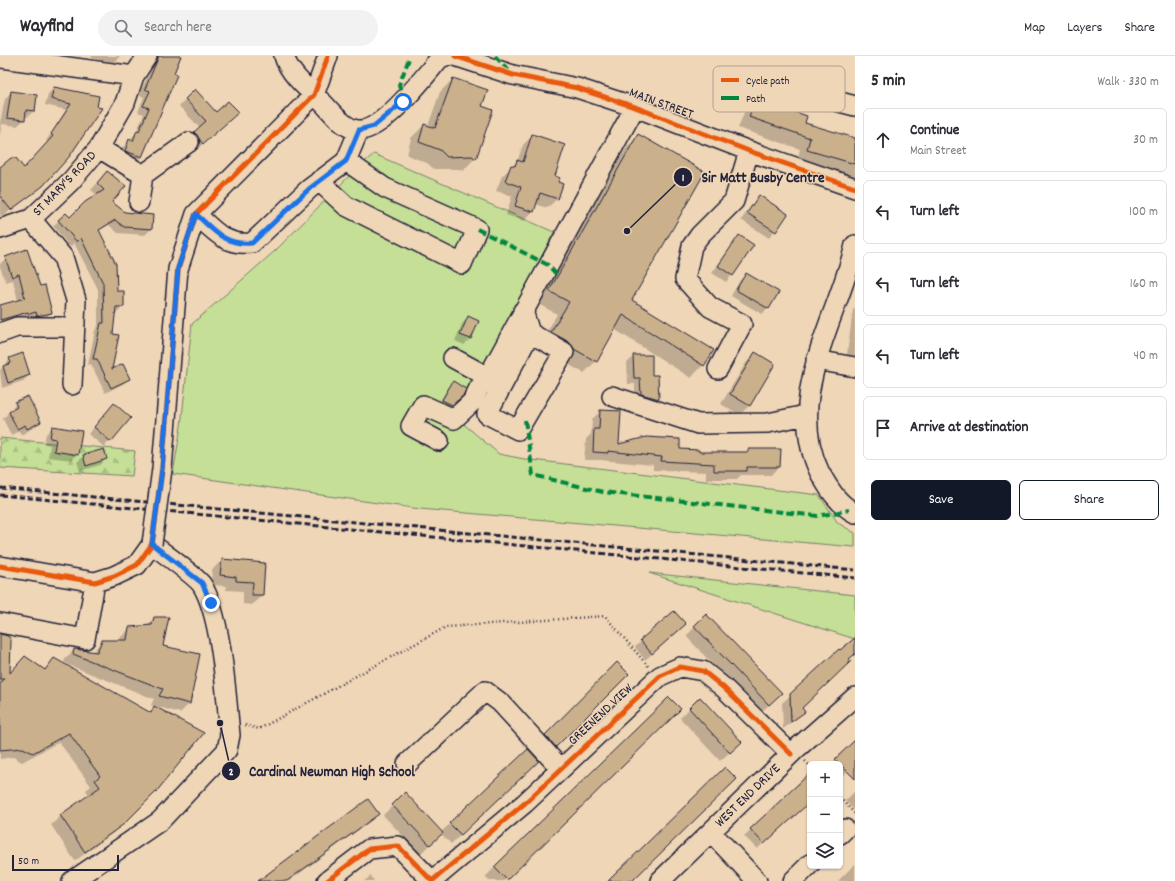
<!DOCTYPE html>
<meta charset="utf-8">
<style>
body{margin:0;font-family:Dekko,sans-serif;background:#f2f2f3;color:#2b2b33}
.controls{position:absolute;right:12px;bottom:12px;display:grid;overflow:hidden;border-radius:6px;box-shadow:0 1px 3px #0004}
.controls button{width:36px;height:36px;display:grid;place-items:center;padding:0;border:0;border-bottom:1px solid #e1e1e2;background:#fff;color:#2b2b33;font:20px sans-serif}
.scale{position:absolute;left:12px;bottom:10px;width:107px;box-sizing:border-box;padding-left:4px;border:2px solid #22223b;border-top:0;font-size:11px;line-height:14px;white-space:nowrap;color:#22223b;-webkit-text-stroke:3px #efd6b7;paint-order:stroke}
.stop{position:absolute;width:12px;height:12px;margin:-9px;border:3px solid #1a73e8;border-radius:50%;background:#fff}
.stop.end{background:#1a73e8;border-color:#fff;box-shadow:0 1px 4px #0008}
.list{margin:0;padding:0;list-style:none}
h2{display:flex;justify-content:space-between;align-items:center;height:52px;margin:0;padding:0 16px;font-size:17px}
h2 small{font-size:13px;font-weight:400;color:#7c7c81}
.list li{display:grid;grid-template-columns:26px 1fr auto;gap:12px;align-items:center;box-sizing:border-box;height:64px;margin:0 8px 8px;padding:0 8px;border:1px solid #e1e1e2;border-radius:6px}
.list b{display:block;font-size:15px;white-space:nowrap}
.list p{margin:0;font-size:13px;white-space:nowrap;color:#7c7c81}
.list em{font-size:13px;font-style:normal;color:#7c7c81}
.actions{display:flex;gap:8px;padding:12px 16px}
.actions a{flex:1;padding:9px 0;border:1px solid #111827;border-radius:6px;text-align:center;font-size:14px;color:#111827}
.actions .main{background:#111827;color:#fff}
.icon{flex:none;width:22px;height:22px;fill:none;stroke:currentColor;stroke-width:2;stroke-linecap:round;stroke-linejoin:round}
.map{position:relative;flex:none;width:855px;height:825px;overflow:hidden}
header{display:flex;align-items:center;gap:24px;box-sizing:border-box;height:56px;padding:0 20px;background:#fff;border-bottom:1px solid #e1e1e2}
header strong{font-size:19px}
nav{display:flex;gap:22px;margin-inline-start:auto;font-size:14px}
.search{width:280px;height:36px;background:#f2f2f3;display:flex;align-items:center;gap:10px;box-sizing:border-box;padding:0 14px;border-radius:22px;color:#7c7c81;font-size:15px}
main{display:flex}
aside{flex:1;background:#fff}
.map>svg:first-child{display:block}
.forest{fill:url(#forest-firs);stroke:#748068}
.green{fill:#c5df96;stroke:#748068}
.shadow{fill:#0003;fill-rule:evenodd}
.building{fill:#cbb08c;stroke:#22223b}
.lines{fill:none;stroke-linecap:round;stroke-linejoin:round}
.minor-casing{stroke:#22223b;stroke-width:22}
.path{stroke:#22223b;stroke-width:2.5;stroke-dasharray:1 3;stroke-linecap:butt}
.minor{stroke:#efd6b7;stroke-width:19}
.rail{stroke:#22223b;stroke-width:3;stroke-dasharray:6 3;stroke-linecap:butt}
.minor-bridge-casing{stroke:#22223b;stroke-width:22;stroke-linecap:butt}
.minor-bridge{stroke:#efd6b7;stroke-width:19}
.quiet{stroke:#00873e;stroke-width:4;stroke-dasharray:8 4;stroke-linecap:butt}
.cycleway-casing{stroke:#efd6b7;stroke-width:8}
.cycleway{stroke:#e8590c;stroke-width:5}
.route{stroke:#1a73e8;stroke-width:5}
.labels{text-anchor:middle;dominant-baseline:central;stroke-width:3;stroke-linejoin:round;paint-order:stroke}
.street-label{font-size:14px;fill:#22223b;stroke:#efd6b7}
.key{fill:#efd6b7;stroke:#b2a092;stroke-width:1}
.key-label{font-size:11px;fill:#22223b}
.leader{fill:none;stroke:#22223b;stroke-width:1.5}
.callout-dot{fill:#22223b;stroke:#efd6b7;stroke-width:1.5}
.mark-label{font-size:12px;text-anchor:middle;font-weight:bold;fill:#fff}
.callout-label{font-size:15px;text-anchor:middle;font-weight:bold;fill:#22223b;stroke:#efd6b7;stroke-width:3;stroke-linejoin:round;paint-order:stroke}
</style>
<header>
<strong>Wayfind</strong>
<div class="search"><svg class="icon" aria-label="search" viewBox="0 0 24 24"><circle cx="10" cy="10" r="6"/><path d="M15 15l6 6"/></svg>Search here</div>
<nav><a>Map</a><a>Layers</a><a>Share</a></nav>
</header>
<main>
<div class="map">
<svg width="855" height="825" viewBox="0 0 855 825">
<defs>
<pattern id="forest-firs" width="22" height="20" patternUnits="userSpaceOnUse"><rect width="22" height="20" fill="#c5df96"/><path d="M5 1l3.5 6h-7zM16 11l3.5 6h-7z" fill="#a9bf82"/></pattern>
</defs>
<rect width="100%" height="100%" fill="#efd6b7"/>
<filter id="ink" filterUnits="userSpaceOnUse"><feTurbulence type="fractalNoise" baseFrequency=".025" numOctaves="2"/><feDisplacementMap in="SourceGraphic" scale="8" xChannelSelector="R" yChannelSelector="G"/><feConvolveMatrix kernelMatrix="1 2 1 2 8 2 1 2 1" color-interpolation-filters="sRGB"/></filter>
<g filter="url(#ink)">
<path class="forest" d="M0 382 135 395 132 420 0 412Z"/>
<path class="green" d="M374 98 554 176 459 364 499 398 524 403 819 439 838 467 855 477V491L420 453 173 418 181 370 192 268 276 194 357 112Z
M649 517 855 539V583Z"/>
<path class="shadow" d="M92 0H120L114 6 91 2Z
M157 0H180L173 18 176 19 141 101 134 107 119 101 123 91 136 77 144 58 138 56 144 41 139 39Z
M453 23 481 50 475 102 463 115 459 113H434L427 107 407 99 411 82 424 69 428 70 440 36Z
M54 32 98 40 42 129 6 158 0 160V117L23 114 48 86 46 85 66 54 45 49 48 38Z
M195 35 216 57 231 62 196 94 188 83 200 72 179 50Z
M11 36 34 55 27 61H24V64L17 70 2 68 0 80V66L5 43Z
M756 43 804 68 855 83V122L797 105 800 93 738 72 745 54Z
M533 79 557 127V143L547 152 536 148 533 155 524 165 506 159 512 140 496 135 502 120 517 106 523 89Z
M639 79 631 244 713 294 703 309 691 322 614 273 596 305 584 317 562 305 540 289 557 258 538 248 626 92Z
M102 122 111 146 124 157 151 173 145 179 118 177 109 169 98 175 116 236 123 251 117 257H114L111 278V314L129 323 123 328 105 337 91 308 88 309 95 274 98 270V233L74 187 70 191 53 170 59 164 70 162 97 139 91 134Z
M759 140 786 158 769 182 741 164Z
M739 180 732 219 726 226 712 217Z
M6 202 39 231 51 257 44 263 23 264 22 261 0 268V251L18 245 13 224 6 226 0 211V208Z
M747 218 768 252 762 258 731 240 740 224Z
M855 252V307L846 306 853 254Z
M468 262 477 265 470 283 464 289 455 285 462 268Z
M755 297 774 309 749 350 739 359 721 348 746 307Z
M634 300 651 320 658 342 652 349 635 344V328H628L627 307Z
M10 303 29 319 23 325 2 332 0 314ZM9 305H11L12 312Z
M453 327 462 339 445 355 437 350 447 333Z
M16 347 40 366 33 372 21 379 19 375 11 379 3 363Z
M108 355 130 362 104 391 88 378Z
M601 355 618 389 679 394 698 397H745L749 394 779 410 771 419H741L737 423H706V416L653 414V409L600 404H584L586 383 591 378 592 363Z
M53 371 77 398 71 404 48 401 50 389 44 388 46 378Z
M84 400 106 403 100 409 80 415 77 406Z
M222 504 264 508 262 539 252 549 243 548V535L226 534 227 530 211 529 212 514Z
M674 556 678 575 645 604 635 591Z
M706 560 771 647 759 658 686 580Z
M154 562 162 591 190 647 180 657 151 649 154 643 64 607 65 603 74 594 92 597 102 585H119L120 582 130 572 146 571Z
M0 578 9 618 43 615 54 604 149 657 155 652 123 767 113 777 75 805 51 769 61 760 89 739 86 734 91 730 59 686 22 706 13 701 0 703Z
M855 592V597L801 652 804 656 783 673 782 647 791 639Z
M617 607 628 618 546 700 536 689Z
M700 642 731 695 720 705 680 662Z
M669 643 680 653 504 825H489L485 821Z
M855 685V708L841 721 840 708H831Z
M528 715 451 788 441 778 420 798 383 759 405 738 441 776 450 768Z
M805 723 810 728V745L757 793 744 780Z
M855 735V755L845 745Z
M368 744 378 758 368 767 289 825H258Z
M855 808V825H838Z
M371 820 374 825H364Z"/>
<path class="building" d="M159 0H181L174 17 177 19 142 101 125 95 129 83 133 85 137 74 139 75 149 52 143 50 150 35 145 33Z
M453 22 488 34 482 50 493 54 476 103 472 100 447 101 440 94 419 86 424 68 435 72Z
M54 31 99 40 97 51 102 52 69 101 43 130 11 154 0 140V111L11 102H16L24 112 53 80 51 78 71 48 51 43Z
M195 33 216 56 228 45 239 56 203 88 194 76 206 65 185 43Z
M11 35 37 39 35 55 26 54 25 64 7 62Z
M755 42 807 60 805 67 855 82V108L807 94 810 82 749 61Z
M532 78 565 89 555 120 560 122 558 126 563 128 558 143 540 137 534 156 515 150 521 131 505 125 511 109 515 110 517 104 523 106Z
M638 78 705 116 632 244 714 294 704 310 623 259 597 306 574 293 569 286 551 276 569 246 549 235Z
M107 115 126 130 112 146 125 156 153 159 152 173 124 171 115 164 99 174 116 208 117 235H124V251H116L113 278 119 279 112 313 123 308 130 323 111 332 97 303H93L101 267H104L103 227 81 182 77 186 58 164 66 157 70 161 85 146 104 134 97 127Z
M759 139 788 158 776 176 747 157Z
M739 179 754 189 733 220 718 210Z
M27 193 40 230 45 229 52 257 37 260 36 256 29 258 28 256 0 264V249L25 242 19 218 12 221 5 201Z
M746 217 779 236 769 253 736 234Z
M468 260 479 265 471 283 460 279Z
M755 296 775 308 750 350 730 338Z
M23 297 30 319 8 327 3 310 11 307 9 302Z
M633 299H652V319H658L659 343 641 338 640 322H634Z
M453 325 466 333 463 340 452 349 442 344Z
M28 340 41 366 27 373 25 369 17 373 9 356 17 351 15 346Z
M114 347 131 362 111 386 94 371Z
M600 354 621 355 619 388 646 381 680 383V393L699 394V396H748V393H781L780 411H747V415H714V408L661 405 662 401 608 395V397L593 396 594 373H599Z
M52 370 82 375 78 399 54 395 56 383 50 382Z
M104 393 107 403 86 410 83 399Z
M222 503 265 507 263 539H252L253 526 236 525V521L220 519Z
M674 555 686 568 652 598 640 584Z
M706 558 782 637 769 649 694 570Z
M154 561H169L163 590 200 598 190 648 159 640 163 633 73 598 74 593 97 596 102 584H127L129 571 152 569Z
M0 578 8 580 11 584 10 617 25 600 45 614 54 602 151 657 154 650 204 677 156 736 124 768 85 796 60 759 100 731 95 724 100 720 69 677 33 697 23 692 0 694V628L4 623H0Z
M855 582V598L849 603 851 605 802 652 805 656 791 666 790 638 839 593 840 594Z
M617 606 629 618 556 691 545 679Z
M669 641 681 653 507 824 494 811Z
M700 641 742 686 730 697 689 652Z
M855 684V723L835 703Z
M528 693 539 705 461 779 449 767Z
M725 711 737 723 632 825H608Z
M810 717V746L764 788 750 773Z
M405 736 443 777 430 789 392 749Z
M368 743 379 758 287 825H258Z"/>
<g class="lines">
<defs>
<path id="minor" d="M284 0C289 18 309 34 323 47 332 56 345 74 359 74 383 75 425 20 440 2L446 0
M455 0 513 19 577 32 635 51 749 95 855 132
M2 2 134 20
M832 44 855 50
M99 92 143 119 189 86
M319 125 346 150 462 208 477 173 385 132 346 105
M139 146 143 119
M196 158C214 175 226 190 252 187L309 133 346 105 359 74
M31 163 63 201 76 244 72 329
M0 173 31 163 71 125 99 92 125 47 134 20 147 0
M855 189C838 263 783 341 820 417 829 433 838 448 855 457
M523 255 530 277 564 296 518 374 487 358 530 277
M0 277 17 271H74
M453 302 488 321 635 51
M816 304 855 311
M718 313 742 268 710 251 685 223 692 190 700 179 734 145 749 95
M612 340 698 368 768 367 806 359
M439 385 411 370 423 349 454 363 472 346 479 332 488 321
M162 413 178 213 196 158 314 39 328 0
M0 510 95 526 114 520 137 509 152 488C162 496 197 521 202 529 222 562 226 639 230 679L227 694 160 765 72 825
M0 567 85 583 95 526
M407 708 485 635 501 647 561 713
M711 776 757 825
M840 778 845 773
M327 825 369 793 398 790 432 825 525 747 660 620 680 611 703 615 724 632 791 698
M660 825 795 694 855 641
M793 825 810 808"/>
</defs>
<use href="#minor" class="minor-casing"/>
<path class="path" d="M245 669 259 673 446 571 605 560 648 610
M805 705 810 710
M840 742 855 758"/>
<use href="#minor" class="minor"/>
<path class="rail" d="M0 432 855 514
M0 439 855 522"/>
<defs>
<path id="minor-bridge" d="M152 488 162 413"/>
</defs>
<use href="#minor-bridge" class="minor-bridge-casing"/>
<use href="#minor-bridge" class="minor-bridge"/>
<path class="quiet" d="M495 0 512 18
M403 45 399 29 410 0
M477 173 548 209 556 218
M525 364 533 419 603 436 818 460 849 454"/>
<defs>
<path id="cycleway" d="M455 0 513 19 577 32 635 51 749 95 855 132
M0 510 95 526 114 520 137 509 152 488 162 413 178 213 196 158 314 39 328 0
M327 825 369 793 398 790 432 825 525 747 660 620 680 611 703 615 724 632 791 698"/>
</defs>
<use href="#cycleway" class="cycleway-casing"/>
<use href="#cycleway" class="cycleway"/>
</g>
</g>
<g class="lines" filter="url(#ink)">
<path class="route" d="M211 547 202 527 152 488 162 413 178 212 196 158C214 175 226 190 252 187L309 133 346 105 359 74 374 70 403 46"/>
</g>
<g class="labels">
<g class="street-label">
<text transform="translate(661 48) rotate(20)">MAIN STREET</text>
<text transform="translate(65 128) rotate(-46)">ST MARY'S ROAD</text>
<text transform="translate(601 659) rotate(-43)">GREENEND VIEW</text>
<text transform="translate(748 740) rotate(-44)">WEST END DRIVE</text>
</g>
</g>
<rect x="713" y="10" width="132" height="46" rx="6" class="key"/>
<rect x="721" y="22" width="18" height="4" fill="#e8590c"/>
<rect x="721" y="40" width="18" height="4" fill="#00873e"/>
<g class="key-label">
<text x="746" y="28">Cycle path</text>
<text x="746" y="46">Path</text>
</g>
<path class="leader" d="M627 175L683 121M220 667L231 715"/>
<g class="callout-dot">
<circle cx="627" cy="175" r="4"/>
<circle cx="220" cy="667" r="4"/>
<circle cx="683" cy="121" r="10"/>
<circle cx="231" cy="715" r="10"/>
</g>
<g class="mark-label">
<text x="683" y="125">1</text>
<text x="231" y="719">2</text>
</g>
<g class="callout-label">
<text x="763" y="126">Sir Matt Busby Centre</text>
<text x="332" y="720">Cardinal Newman High School</text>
</g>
</svg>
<div class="controls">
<button>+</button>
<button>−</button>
<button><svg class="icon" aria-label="layers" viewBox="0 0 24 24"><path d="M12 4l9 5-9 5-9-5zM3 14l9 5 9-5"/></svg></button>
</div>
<div class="scale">50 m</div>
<div class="stop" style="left:403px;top:46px"></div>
<div class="stop end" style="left:211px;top:547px"></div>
</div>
<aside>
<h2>5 min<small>Walk · 330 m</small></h2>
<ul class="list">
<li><svg class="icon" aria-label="ahead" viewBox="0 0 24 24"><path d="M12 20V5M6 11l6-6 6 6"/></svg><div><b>Continue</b><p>Main Street</p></div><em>30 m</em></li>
<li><svg class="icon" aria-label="left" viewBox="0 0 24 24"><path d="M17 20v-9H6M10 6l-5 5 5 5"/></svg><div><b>Turn left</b></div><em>100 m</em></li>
<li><svg class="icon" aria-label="left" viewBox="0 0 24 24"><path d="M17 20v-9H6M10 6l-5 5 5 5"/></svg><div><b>Turn left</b></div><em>160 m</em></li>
<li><svg class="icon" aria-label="left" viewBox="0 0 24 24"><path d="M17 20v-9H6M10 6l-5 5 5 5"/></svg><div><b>Turn left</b></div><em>40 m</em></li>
<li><svg class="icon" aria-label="arrive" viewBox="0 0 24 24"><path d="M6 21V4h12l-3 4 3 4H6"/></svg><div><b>Arrive at destination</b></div></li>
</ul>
<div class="actions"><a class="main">Save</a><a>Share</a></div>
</aside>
</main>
